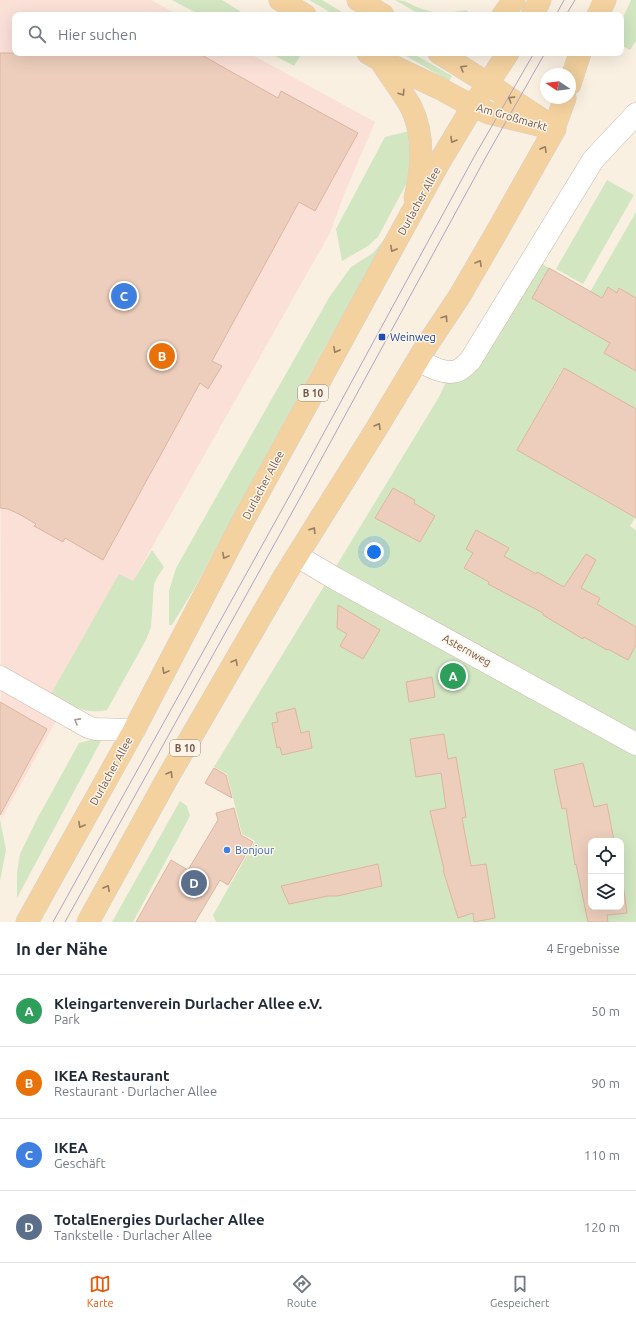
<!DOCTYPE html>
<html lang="de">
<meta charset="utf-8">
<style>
body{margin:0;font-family:Ubuntu,sans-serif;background:#f6f6f7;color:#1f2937}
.controls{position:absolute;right:12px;bottom:12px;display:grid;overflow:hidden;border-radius:8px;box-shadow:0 4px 16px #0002}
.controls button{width:36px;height:36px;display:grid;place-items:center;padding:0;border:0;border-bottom:1px solid #e0e1e3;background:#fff;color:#1f2937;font:20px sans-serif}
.compass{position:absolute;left:540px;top:68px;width:36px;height:36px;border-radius:50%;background:#fff;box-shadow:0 4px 16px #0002;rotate:283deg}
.you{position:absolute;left:374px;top:552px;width:14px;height:14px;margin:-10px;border:3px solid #fff;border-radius:50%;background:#1a73e8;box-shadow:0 0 0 6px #1a73e833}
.badge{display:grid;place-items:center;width:26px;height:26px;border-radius:50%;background:#ea580c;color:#fff;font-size:13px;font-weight:700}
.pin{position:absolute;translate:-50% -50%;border:2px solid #fff;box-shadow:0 1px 4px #0006}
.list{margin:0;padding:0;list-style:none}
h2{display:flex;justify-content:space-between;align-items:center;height:52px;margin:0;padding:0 16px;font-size:17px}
h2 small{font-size:13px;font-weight:400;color:#747a83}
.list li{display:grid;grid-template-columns:26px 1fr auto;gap:12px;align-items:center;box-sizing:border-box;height:72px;padding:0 16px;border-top:1px solid #e0e1e3}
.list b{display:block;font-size:15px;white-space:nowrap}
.list p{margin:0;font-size:13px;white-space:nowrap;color:#747a83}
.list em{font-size:13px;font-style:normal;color:#747a83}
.icon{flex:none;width:22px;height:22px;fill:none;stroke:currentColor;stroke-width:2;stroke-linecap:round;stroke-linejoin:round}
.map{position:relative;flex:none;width:636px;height:922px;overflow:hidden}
.search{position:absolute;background:#fff;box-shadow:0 4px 16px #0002;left:12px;right:12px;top:12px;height:44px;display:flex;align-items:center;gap:10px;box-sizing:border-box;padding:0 14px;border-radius:8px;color:#747a83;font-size:15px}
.sheet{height:340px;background:#fff}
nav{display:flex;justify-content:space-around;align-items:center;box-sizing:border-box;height:56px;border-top:1px solid #e0e1e3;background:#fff;font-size:11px;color:#747a83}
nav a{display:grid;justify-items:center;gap:2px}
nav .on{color:#ea580c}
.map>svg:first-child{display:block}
.commercial{fill:#fae0d7}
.green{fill:#d2e6c2;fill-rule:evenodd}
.building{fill:#edcebc;stroke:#deb59e}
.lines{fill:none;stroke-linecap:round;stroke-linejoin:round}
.minor-casing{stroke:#cab8aa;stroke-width:23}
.major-casing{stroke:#d7d0cd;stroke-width:23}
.minor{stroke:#fff;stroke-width:22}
.major{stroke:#f4d29f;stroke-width:22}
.tram{stroke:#b3a3c2;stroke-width:1}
.oneway{stroke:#987c64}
.oneway2{stroke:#a99a93}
.transit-dot{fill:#1a4fb4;stroke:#fdf4e8;stroke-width:1.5}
.shop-dot{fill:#3f7fe0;stroke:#fdf4e8;stroke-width:1.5}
.labels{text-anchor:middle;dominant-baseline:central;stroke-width:3;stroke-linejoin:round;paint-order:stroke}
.shield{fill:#fdf4e8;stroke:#9a867a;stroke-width:1}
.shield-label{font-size:10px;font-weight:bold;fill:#70574b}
.street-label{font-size:11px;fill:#70574b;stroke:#fdf4e8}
.transit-label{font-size:11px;fill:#164399;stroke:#fdf4e8;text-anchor:start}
.shop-label{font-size:11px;fill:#366cbe;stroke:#fdf4e8;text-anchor:start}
</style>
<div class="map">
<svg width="636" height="922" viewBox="0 0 636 922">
<rect width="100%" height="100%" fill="#faf0e2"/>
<path class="commercial" d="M0 0H151L179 15H15V53H249L375 122 343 197 330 233 133 581 119 574 56 721 1 820Z"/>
<path class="green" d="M172 0H222L246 15H200Z
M309 0H322L347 15H335Z
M395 0C408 0 410 5 422 9 436 14 451 13 466 10L468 11 467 13 462 15 424 14 414 11Z
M631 0H636V41L630 50 621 45V22Z
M270 53H302L294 66Z
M401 53H412L452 76 449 81Z
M409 131 411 139 410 177 378 237 368 246 342 261 336 229 385 137Z
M607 180 634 195 583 284 556 269Z
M636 212V298L620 288 617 293 608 287 602 298 590 292Z
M389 234 321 354 194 589 172 625H169V591L176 568 330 296 351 267 373 253Z
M539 262 549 268 532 298 610 343 605 353 636 371V409L563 368 517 450 635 518 630 526 636 530V922H216L213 915 255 841 242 834 227 774 214 767 439 397 446 382ZM591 841H621V907H591Z
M152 550 164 567 158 576 154 584 151 627 146 640 107 710C84 715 71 705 51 694L119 574 133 581Z
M95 739 101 741 17 898V873L20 854 37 819 79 743Z
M180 801 187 806 190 816 133 922H112Z
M0 819 6 850 0 881Z"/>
<path class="building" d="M0 53H198L278 98 281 91 358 133 315 211 299 202 212 361 222 366 208 389 200 383 103 560 65 538 63 542 34 526 36 524 19 514 8 509 0 508Z
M549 268 602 298 608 287 617 293 619 288 636 298V371L604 353 610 343 532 298Z
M564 368 636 409V518L517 450Z
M393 488 415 500 414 503 435 516 420 542 375 518Z
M476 530 509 548 504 556 536 574 537 572 564 587 586 554 596 560 581 588 600 598 597 604 636 627V645L628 660 608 649 607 650 584 637 583 639 543 615V613L488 584 489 582 464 568 473 553 466 549Z
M338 605 380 630 363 659 340 646 347 634 337 628Z
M432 677 435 697 409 702 406 682Z
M0 702 47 729 0 815Z
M295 708 301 733 309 731 312 748 282 755 280 747 277 748 272 723 278 722 276 713Z
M444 734 448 759 456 757 466 817 462 818 471 866 486 864 495 918 474 922 473 913 458 918 443 870 444 869 430 811 446 808 441 773 416 777 410 739Z
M583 763 594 807 607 804 614 841H591V907H621L622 876 627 913 607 915 608 922H588L576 864 575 865 566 808 562 809 554 770Z
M214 768 226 775 232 798 205 783Z
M234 808 241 835 253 842 228 885 220 880 195 922H136L171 860 188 870 218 820 216 813Z
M378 864 382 886 337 896H328L289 904 281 886Z"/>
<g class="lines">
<defs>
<path id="minor" d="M418 360C429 366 444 375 457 371 462 369 466 364 470 361L593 160 636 114
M297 556 336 579 636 744
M0 677 88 727 95 729 134 730"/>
<path id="major" d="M280 0 305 15
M358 0 383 15
M503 15 514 0
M532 15 540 0
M598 15 605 0
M368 53 380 60 439 88 461 100 489 113 555 129
M439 53 476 76 544 121
M380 60C390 76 402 91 411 107 425 135 422 169 415 198
M570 84 580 53
M27 922 134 730 243 521 440 161 473 106 508 53
M88 922 168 777 285 575 375 431 425 348 459 297 495 235 552 134 565 98"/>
</defs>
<use href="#minor" class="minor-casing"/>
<use href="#major" class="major-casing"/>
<use href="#minor" class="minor"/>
<use href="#major" class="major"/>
<path class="tram" d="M556 15 564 0
M566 15 575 0
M53 922 290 495 474 157 534 53
M65 922 300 498 487 155 545 53"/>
</g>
<defs><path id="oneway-chevron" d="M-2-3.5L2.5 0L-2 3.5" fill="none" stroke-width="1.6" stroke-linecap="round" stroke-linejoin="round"/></defs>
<g class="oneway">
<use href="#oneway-chevron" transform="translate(463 68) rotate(-149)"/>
<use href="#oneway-chevron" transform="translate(402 93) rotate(56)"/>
<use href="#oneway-chevron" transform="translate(511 99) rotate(-147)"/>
<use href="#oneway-chevron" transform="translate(453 140) rotate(120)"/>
<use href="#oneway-chevron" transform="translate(544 149) rotate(-61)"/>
<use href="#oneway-chevron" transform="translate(393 249) rotate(119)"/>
<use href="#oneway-chevron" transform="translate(479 263) rotate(-60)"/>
<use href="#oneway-chevron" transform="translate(445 318) rotate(-56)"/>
<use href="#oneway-chevron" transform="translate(336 350) rotate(119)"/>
<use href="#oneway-chevron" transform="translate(378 426) rotate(-59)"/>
<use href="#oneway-chevron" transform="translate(313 530) rotate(-58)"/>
<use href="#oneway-chevron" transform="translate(225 556) rotate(118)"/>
<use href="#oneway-chevron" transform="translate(235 662) rotate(-60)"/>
<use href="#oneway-chevron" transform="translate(165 671) rotate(118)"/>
<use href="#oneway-chevron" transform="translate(170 774) rotate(-59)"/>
<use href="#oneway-chevron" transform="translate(81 825) rotate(119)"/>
<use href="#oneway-chevron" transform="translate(107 888) rotate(-61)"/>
</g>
<use class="oneway2" href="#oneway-chevron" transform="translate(77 721) rotate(-151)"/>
<rect class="transit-dot" x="378" y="333" width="8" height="8" rx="2"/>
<circle class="shop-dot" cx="227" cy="850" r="4"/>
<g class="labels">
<g class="shield">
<rect x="298" y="385" width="30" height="16" rx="3"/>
<rect x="170" y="740" width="30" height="16" rx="3"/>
</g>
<g class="shield-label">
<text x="313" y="393">B 10</text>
<text x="185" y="748">B 10</text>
</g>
<g class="street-label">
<text transform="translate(512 117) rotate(16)">Am Großmarkt</text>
<text transform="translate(419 201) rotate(-61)">Durlacher Allee</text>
<text transform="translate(263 485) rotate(-62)">Durlacher Allee</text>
<text transform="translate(467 650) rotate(29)">Asternweg</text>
<text transform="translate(111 771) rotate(-61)">Durlacher Allee</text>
</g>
<g class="transit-label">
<text x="390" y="337">Weinweg</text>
</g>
<g class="shop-label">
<text x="235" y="850">Bonjour</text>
</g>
</g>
</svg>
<div class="controls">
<button><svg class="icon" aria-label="locate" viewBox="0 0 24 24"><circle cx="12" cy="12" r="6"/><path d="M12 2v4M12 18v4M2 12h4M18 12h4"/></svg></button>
<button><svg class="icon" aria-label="layers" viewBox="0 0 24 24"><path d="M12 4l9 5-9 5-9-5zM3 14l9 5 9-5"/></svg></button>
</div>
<svg class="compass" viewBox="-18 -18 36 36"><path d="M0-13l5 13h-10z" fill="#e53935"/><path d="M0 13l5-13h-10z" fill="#747a83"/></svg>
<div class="you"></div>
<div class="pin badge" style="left:453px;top:676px;background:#2e9e5b">A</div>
<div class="pin badge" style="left:162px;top:356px;background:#e8710a">B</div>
<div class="pin badge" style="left:124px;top:296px;background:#3f7fe0">C</div>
<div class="pin badge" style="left:194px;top:883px;background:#5c6f8a">D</div>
<div class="search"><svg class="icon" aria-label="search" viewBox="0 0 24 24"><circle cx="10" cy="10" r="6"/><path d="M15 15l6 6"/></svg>Hier suchen</div>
</div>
<section class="sheet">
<h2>In der Nähe<small>4 Ergebnisse</small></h2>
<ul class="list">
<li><span class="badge" style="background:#2e9e5b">A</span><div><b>Kleingartenverein Durlacher Allee e.V.</b><p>Park</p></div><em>50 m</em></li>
<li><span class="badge" style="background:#e8710a">B</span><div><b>IKEA Restaurant</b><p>Restaurant · Durlacher Allee</p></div><em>90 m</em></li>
<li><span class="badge" style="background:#3f7fe0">C</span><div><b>IKEA</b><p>Geschäft</p></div><em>110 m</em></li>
<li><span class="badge" style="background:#5c6f8a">D</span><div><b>TotalEnergies Durlacher Allee</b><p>Tankstelle · Durlacher Allee</p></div><em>120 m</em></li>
</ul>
</section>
<nav>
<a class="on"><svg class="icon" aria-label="map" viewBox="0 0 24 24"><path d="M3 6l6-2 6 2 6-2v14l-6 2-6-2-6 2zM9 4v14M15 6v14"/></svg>Karte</a>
<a><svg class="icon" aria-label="directions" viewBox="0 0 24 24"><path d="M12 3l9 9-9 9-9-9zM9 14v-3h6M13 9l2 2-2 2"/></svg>Route</a>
<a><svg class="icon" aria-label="saved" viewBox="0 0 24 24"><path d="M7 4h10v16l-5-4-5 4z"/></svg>Gespeichert</a>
</nav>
